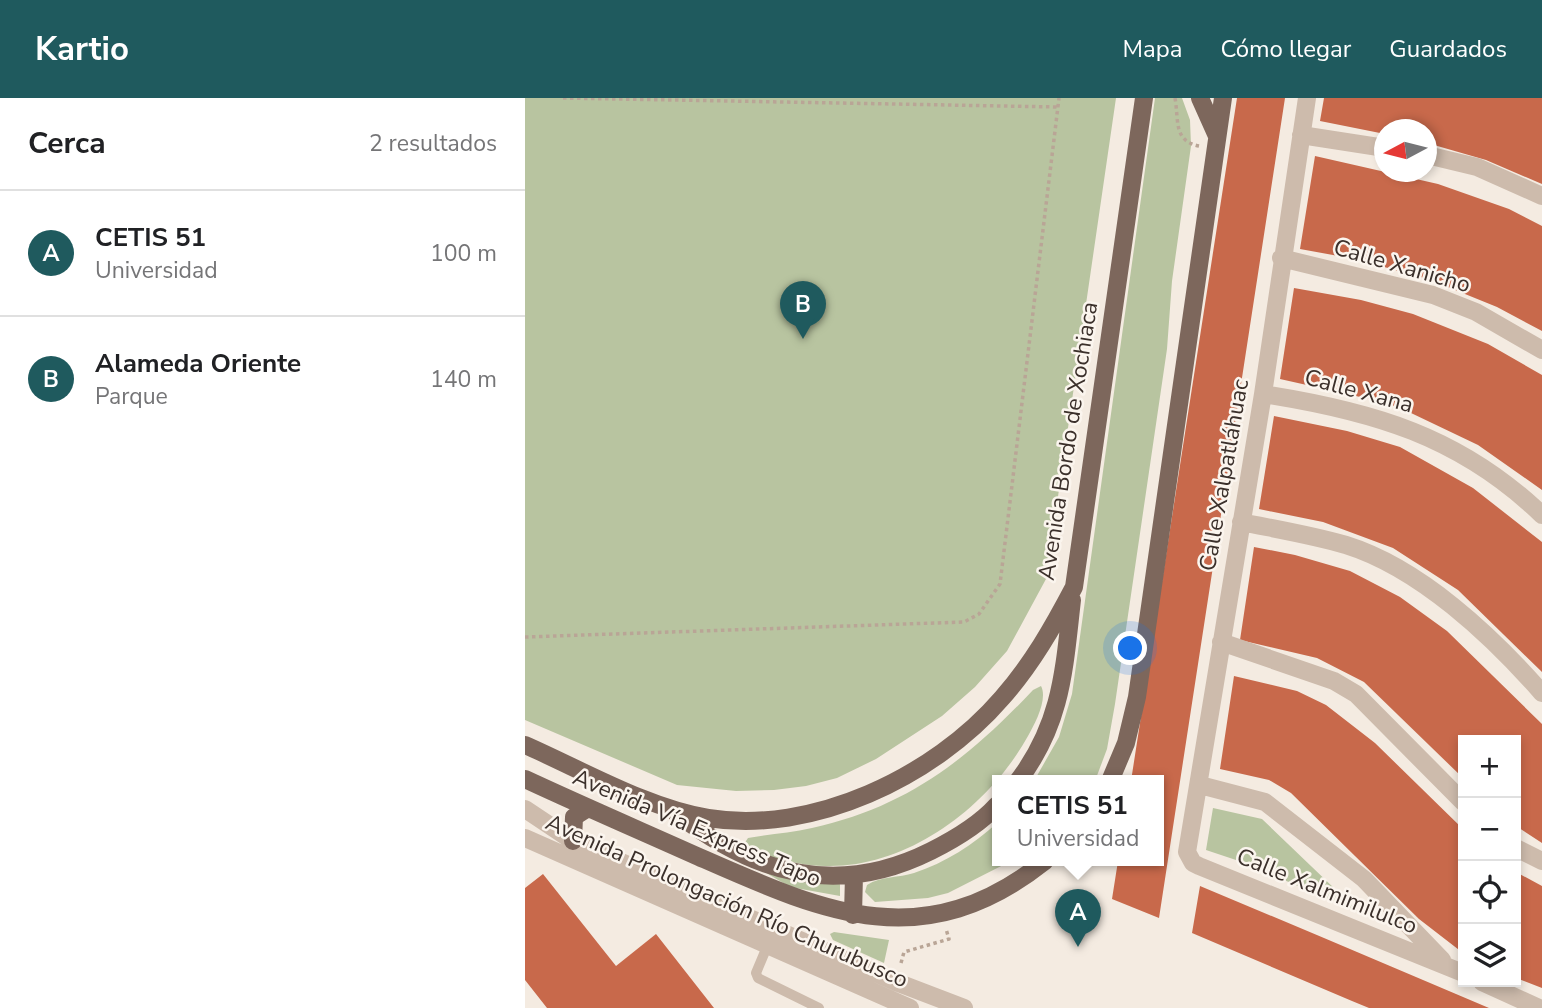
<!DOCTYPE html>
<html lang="es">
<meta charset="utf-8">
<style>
body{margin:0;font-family:"Nunito Sans",sans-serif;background:#f2f2f2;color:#202124}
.controls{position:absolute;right:21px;bottom:21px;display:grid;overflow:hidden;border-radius:0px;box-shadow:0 4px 10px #0003}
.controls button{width:63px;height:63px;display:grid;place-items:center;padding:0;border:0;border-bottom:2px solid #e0e0e0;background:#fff;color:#202124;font:35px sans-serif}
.compass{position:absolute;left:849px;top:21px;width:63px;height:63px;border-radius:50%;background:#fff;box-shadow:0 4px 10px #0003;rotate:263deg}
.you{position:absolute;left:606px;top:551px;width:24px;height:24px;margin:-18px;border:5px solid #fff;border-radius:50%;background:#1a73e8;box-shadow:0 0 0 10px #1a73e833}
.badge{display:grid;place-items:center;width:46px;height:46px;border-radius:50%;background:#1f5a5e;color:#fff;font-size:23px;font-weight:700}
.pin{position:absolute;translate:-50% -58px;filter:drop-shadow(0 2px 4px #0008)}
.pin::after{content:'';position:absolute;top:37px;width:24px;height:21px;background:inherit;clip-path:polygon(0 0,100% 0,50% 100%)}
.popup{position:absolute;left:467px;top:677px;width:172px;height:91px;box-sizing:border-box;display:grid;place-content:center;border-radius:0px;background:#fff;filter:drop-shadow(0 2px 5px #0005);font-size:23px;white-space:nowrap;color:#757577}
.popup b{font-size:26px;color:#202124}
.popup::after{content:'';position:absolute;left:50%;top:100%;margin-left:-14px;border:14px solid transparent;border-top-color:#fff}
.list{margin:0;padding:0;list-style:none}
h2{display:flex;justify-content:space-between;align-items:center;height:91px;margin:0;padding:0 28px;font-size:30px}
h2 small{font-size:23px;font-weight:400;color:#757577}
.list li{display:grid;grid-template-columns:46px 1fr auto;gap:21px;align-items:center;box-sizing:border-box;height:126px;padding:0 28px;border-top:2px solid #e0e0e0}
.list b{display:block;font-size:26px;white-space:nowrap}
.list p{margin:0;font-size:23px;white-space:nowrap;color:#757577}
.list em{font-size:23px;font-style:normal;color:#757577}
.icon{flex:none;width:38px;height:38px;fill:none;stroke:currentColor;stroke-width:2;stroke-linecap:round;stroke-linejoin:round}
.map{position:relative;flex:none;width:1017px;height:910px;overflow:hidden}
header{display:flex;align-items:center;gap:42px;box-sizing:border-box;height:98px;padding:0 35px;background:#1f5a5e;color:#fff}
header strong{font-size:33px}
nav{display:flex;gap:38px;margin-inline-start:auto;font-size:24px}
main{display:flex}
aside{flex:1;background:#fff}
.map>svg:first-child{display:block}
.green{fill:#b8c4a0}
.building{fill:#c8694b}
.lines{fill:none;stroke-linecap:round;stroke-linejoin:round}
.path{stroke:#b9a596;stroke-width:3.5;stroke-dasharray:3.5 3.5;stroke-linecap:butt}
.service{stroke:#cdbbac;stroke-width:10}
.minor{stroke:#cdbbac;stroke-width:18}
.primary{stroke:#7d675c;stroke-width:18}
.labels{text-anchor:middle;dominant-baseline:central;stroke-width:5;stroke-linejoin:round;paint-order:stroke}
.street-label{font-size:23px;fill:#3b302b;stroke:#fbf5ee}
</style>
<header>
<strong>Kartio</strong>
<nav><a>Mapa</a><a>Cómo llegar</a><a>Guardados</a></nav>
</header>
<main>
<aside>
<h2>Cerca<small>2 resultados</small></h2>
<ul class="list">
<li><span class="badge">A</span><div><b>CETIS 51</b><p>Universidad</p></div><em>100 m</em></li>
<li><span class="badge">B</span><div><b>Alameda Oriente</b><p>Parque</p></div><em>140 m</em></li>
</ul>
</aside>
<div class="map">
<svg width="1017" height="910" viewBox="0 0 1017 910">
<rect width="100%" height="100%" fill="#f4ebe1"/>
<path class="green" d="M0 0H591L521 481 482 553 450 589 417 618 351 661 312 680 281 688 249 692 211 693 152 687 0 622Z
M630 0H657L665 22 666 48 647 183 642 251 590 606 582 651 570 683H509L534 639 547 596Z
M516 588C523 601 510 626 503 638 465 707 386 768 305 768 275 769 248 759 221 751L219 746 223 740C244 736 266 735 287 730 382 709 443 661 508 592Z
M688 710 737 721 834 814 717 764 681 752Z
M472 725V763H486L423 795 403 800 350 804 340 794 342 787C356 778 374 780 389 775 420 765 449 746 472 725Z
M238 773 315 786V798L265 789Z
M309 834 364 842 359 865 308 842 305 836Z"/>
<path class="building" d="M712 0H760L634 820 587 801 593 763H634V683H606Z
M799 0H1017V86L961 62 902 45V32H860V36L795 23Z
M790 58 913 86 984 111 1017 128V233L972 209 903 181 830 161 775 151Z
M769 190 836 202 888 216 963 246 1017 277V392L953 347 886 315 862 305 755 281Z
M749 318 822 333 875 349 948 390 1017 444V574L933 492 868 450 798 424 734 411Z
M729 449 770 457 825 473 875 499 922 533 1017 626V745L991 728V642H938V680L839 584 792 560 715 542Z
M709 578 772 593 801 607 850 645 938 731V855L894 821 766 695 744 682 695 671Z
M991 774 1017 788V890L991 880Z
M18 776 91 868 131 836 189 910H22L0 882V790Z
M675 788 799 840 964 910H844L827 903 667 835Z"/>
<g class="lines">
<path class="path" d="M38 0 533 9
M650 0C654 22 648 43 674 48
M0 539 439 524 454 516 475 486 534 0
M376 865 379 854 424 841 421 831"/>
<path class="service" d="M244 844 231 875 233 880 294 910"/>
<path class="minor" d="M782 0 738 296 662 754 668 765 674 768 938 875
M776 37 860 50
M902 57 952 69 1017 98
M756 160 908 197 951 214 1017 252
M738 296C847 313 935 338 1017 417
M716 424C750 431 787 437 821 447 895 470 967 538 1017 595
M696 544 809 583 831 596 938 704
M675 687 740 704 839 781 917 862
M0 711 48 743 371 884 439 910
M0 740 385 910
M991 750 1017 763
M957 884 1014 910"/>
<path class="primary" d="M675 0 692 38
M0 647C57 672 122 710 183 720 287 737 409 679 477 600 507 566 528 529 549 489L619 0
M0 681C58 708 116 733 174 759 299 814 398 860 520 763
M493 683C537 625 539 572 547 502
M585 683 601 645 612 599 698 0
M151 715C231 776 312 800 406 753 430 741 454 727 472 707
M48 743 49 719 63 710
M328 817 329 777"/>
</g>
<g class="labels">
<g class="street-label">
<text transform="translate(877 168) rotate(16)">Calle Xanicho</text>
<text transform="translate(834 293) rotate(15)">Calle Xana</text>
<text transform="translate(543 343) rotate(-81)">Avenida Bordo de Xochiaca</text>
<text transform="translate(699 377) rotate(-80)">Calle Xalpatláhuac</text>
<text transform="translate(172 730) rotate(23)">Avenida Vía Express Tapo</text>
<text transform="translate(802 793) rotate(22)">Calle Xalmimilulco</text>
<text transform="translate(202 803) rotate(24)">Avenida Prolongación Río Churubusco</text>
</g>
</g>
</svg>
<div class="controls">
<button>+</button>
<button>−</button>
<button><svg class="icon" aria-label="locate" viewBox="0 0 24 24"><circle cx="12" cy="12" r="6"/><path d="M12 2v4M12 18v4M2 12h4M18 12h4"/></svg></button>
<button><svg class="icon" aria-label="layers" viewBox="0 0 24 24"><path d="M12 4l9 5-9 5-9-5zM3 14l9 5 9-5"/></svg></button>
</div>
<svg class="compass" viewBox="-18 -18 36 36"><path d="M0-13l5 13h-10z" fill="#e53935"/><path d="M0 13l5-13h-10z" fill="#757577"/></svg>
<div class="you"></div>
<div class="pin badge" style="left:553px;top:849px">A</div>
<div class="popup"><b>CETIS 51</b>Universidad</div>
<div class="pin badge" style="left:278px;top:241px">B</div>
</div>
</main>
